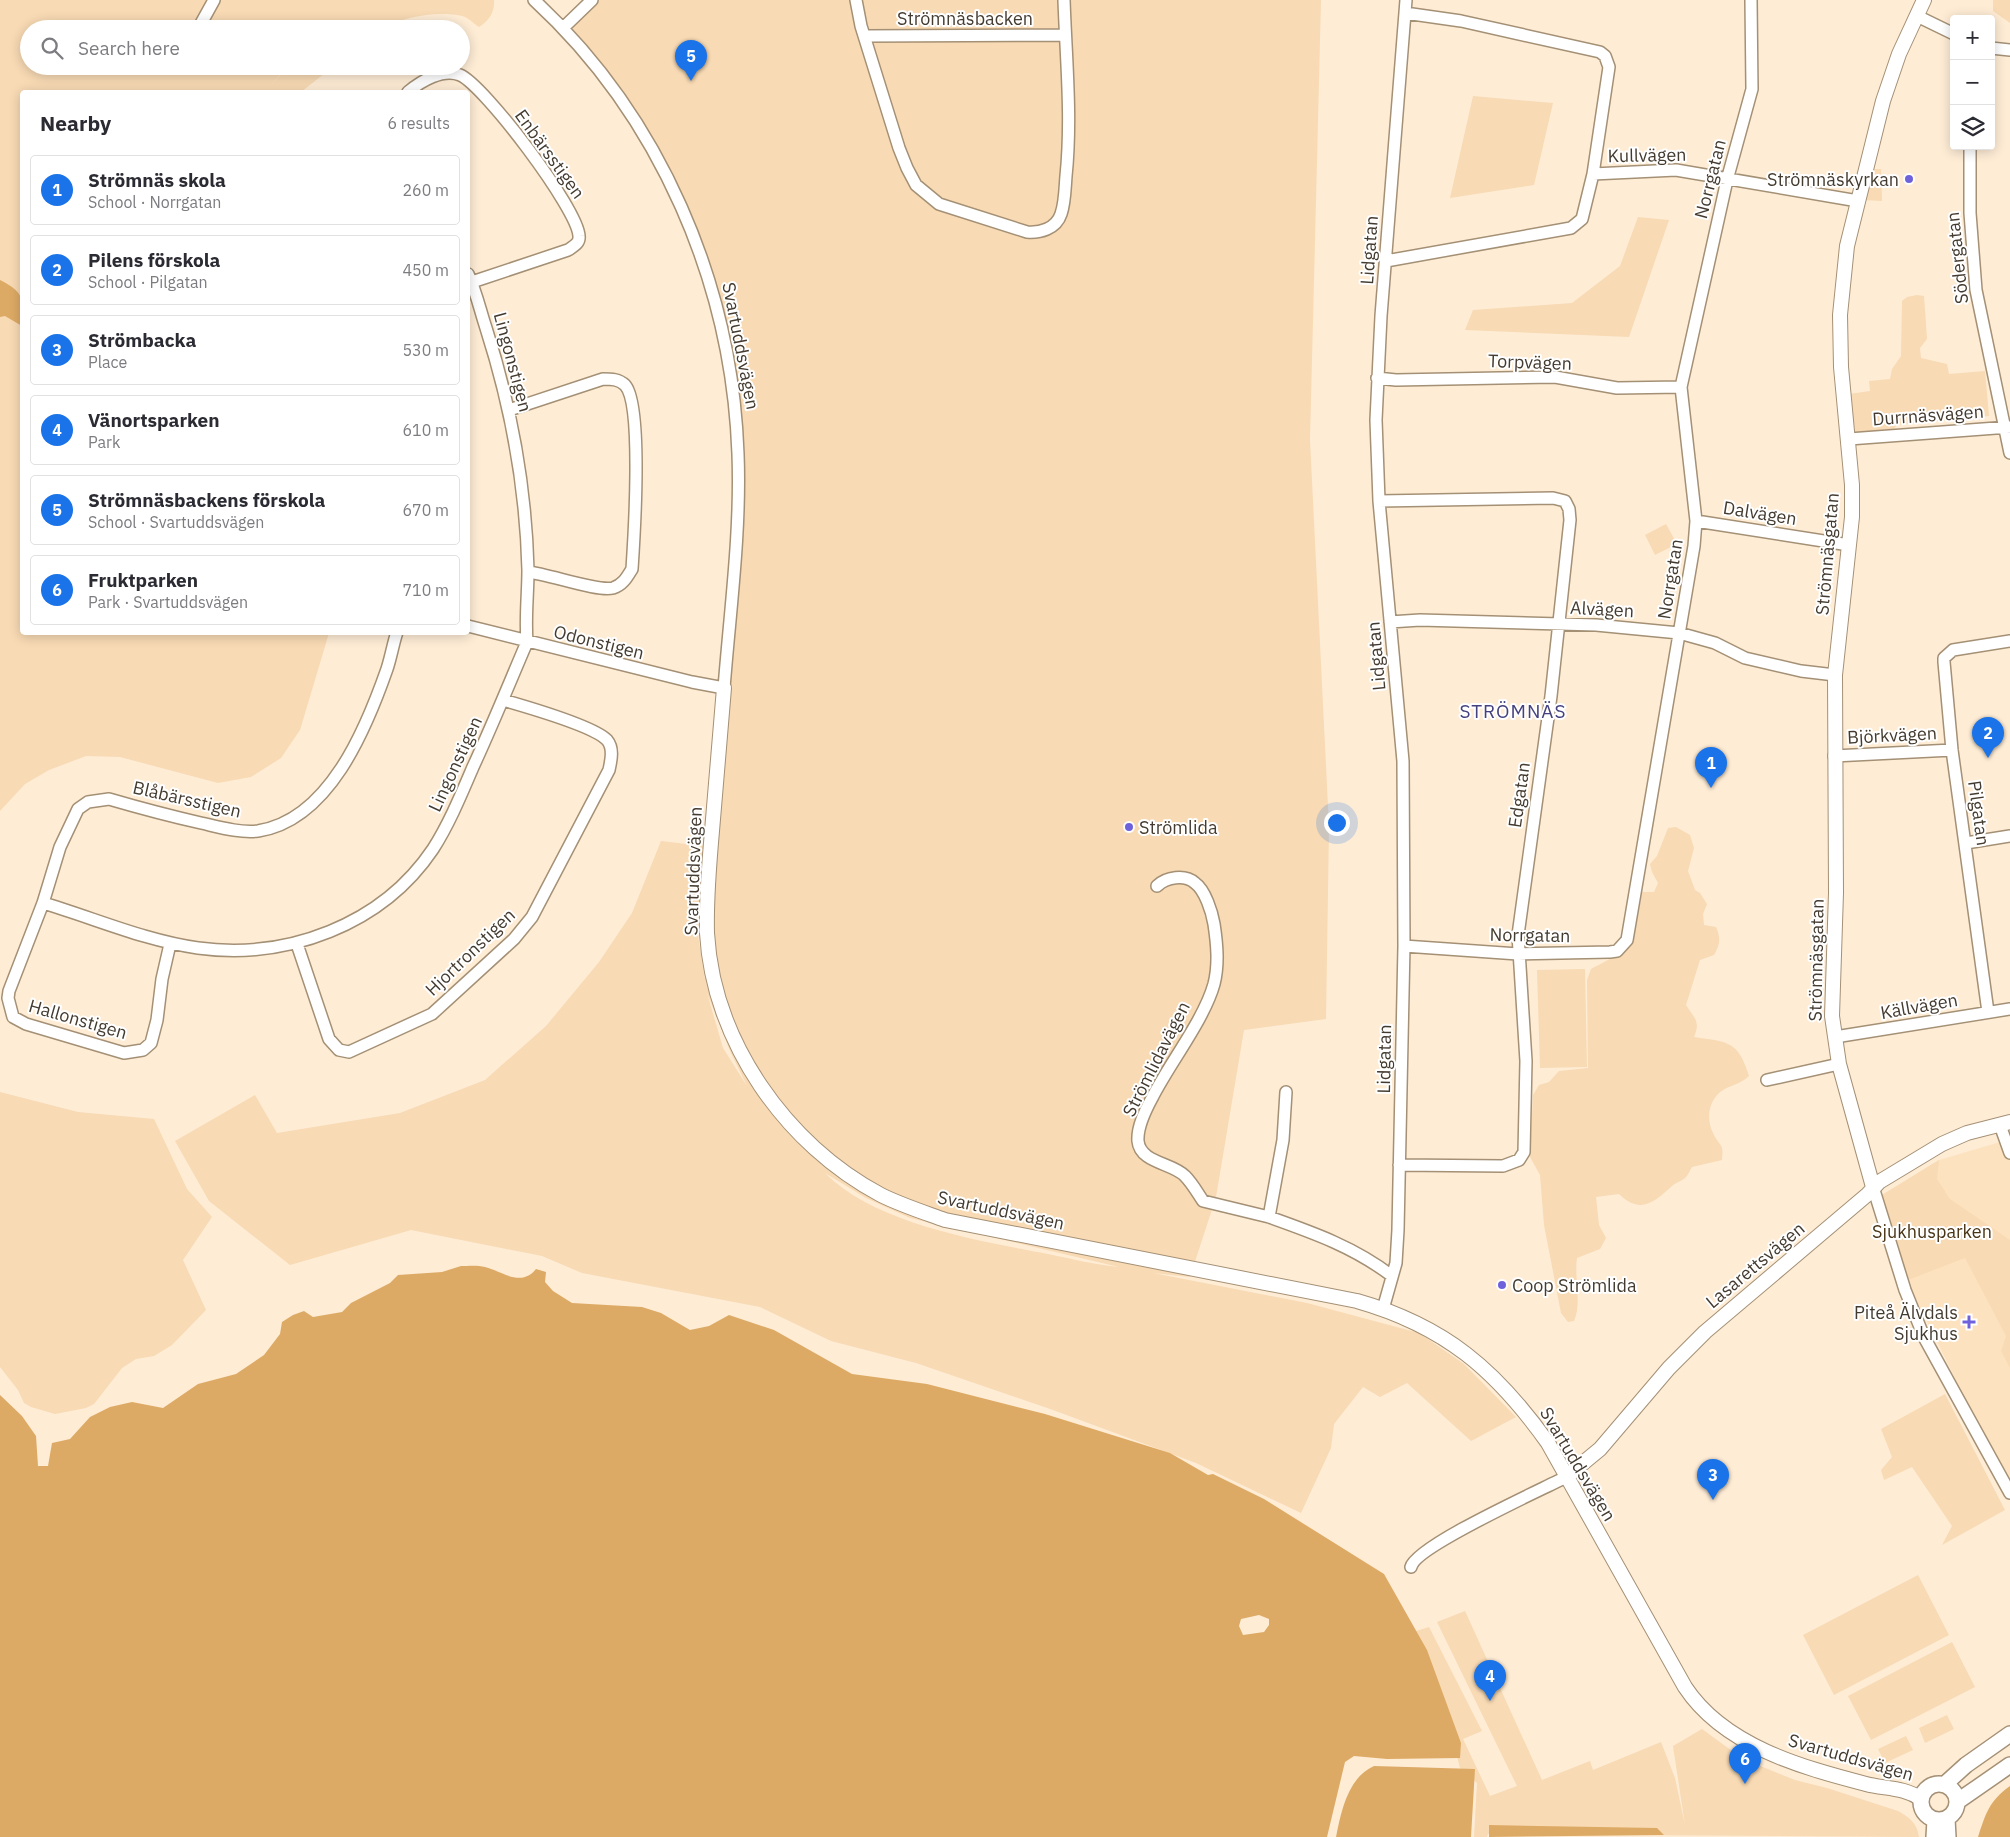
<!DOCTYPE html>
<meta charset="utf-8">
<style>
body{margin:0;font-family:"IBM Plex Sans",sans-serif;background:#f2f2f3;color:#2b2b33}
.controls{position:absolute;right:15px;top:15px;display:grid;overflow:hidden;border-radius:5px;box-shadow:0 2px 12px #0003}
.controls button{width:45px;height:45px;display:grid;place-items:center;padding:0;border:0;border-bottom:1px solid #e1e1e2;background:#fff;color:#2b2b33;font:25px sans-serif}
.you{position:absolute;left:1336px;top:822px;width:18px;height:18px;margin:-12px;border:4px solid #fff;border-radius:50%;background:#1a73e8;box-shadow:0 0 0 8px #1a73e833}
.badge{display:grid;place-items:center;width:32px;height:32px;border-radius:50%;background:#1a73e8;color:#fff;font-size:16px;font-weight:700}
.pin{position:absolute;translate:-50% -41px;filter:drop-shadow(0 1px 2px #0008)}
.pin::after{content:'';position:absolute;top:26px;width:18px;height:15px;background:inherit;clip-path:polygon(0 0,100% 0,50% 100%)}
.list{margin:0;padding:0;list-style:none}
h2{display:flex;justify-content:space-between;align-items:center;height:65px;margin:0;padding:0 20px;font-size:21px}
h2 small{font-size:16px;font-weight:400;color:#7c7c81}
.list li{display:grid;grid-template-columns:32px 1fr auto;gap:15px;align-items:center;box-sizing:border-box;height:70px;margin:0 10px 10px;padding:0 10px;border:1px solid #e1e1e2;border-radius:5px}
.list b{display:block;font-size:19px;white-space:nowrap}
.list p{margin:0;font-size:16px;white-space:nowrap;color:#7c7c81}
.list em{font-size:16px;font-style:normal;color:#7c7c81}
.icon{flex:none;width:28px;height:28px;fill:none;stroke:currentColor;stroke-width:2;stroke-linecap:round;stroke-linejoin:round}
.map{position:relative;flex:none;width:2010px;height:1837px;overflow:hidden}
.search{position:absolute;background:#fff;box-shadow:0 2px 12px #0003;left:20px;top:20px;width:450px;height:55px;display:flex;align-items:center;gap:12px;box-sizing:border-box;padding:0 18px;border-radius:28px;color:#7c7c81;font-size:19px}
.panel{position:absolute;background:#fff;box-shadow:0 2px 12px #0003;left:20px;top:90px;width:450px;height:545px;border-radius:5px}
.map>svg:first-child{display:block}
.built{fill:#fde2bf}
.green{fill:#f8dab4;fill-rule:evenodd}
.water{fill:#ddaa65;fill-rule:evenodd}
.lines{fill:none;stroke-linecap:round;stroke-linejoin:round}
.minor-casing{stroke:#a49075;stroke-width:14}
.tertiary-casing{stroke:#a49075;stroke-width:16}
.secondary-casing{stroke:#a49075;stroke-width:18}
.minor{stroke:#fff;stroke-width:11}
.tertiary{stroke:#fff;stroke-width:14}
.secondary{stroke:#fff;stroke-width:15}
.poi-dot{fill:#6e62dc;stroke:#fff;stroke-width:2}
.labels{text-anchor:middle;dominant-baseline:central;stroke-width:4;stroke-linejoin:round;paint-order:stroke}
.street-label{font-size:18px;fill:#443b30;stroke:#fff}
.poi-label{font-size:18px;fill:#443b30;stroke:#fff;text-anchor:end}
.park-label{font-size:18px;fill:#493416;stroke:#fff}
.neighbourhood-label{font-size:19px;letter-spacing:1px;fill:#44417e;stroke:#fff}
</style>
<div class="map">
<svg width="2010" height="1837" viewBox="0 0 2010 1837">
<rect width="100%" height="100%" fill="#feecd5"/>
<path class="built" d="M2010 1139V1485L1982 1433 1907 1281 1882 1195 1939 1160Z"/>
<path class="green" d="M0 0H494C495 12 489 21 479 27 474 24 468 17 462 16 439 11 403 16 384 29H315L317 24 314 29H29V66H288L269 87 289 66H334L301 92H22V632L329 633 300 730 281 758 251 777 218 783 120 757 86 756 49 770 25 784 0 811Z
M591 0H1321L1310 440 1329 827 1326 1019 1244 1030 1216 1197 1190 1277 1153 1273 1307 1303 1419 1333 1464 1364 1516 1417 1471 1441 1407 1383 1380 1397 1363 1387 1334 1424 1331 1448 1301 1513 1196 1463 1053 1410 916 1363 831 1341 760 1307 582 1273 542 1256 411 1230 290 1265 209 1201 175 1141 255 1095 277 1133 400 1113 485 1080 546 1026 599 962 632 913 661 841 703 846 697 929 705 980 704 959 739 450 705 266 629 114 560 29ZM707 993 730 1051 747 1086 723 1048ZM825 1173 866 1198 910 1218 1119 1267C1096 1265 1072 1259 1048 1254 980 1241 875 1224 825 1173Z
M1993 0H2010V23L1993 11Z
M1473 96 1553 103 1534 185 1450 198Z
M1870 169H1881L1882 201 1862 200Z
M1638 217 1669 220 1629 337 1465 330 1473 310 1572 303 1620 266Z
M1917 295 1924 296 1927 339 1920 348 1921 358 1947 364 1949 374 1985 371 1989 416 1897 425 1891 433 1856 436 1849 394 1870 391 1869 381 1890 379 1892 369 1901 356 1902 301 1907 297Z
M1666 524 1677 544 1655 555 1645 535Z
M1676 827 1690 835 1694 848 1688 871 1695 890 1700 893 1707 904 1703 914 1704 925 1716 927C1721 938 1720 945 1714 955L1700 960 1686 1005C1694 1018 1701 1021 1694 1037 1729 1042 1738 1041 1749 1076 1739 1086 1726 1085 1717 1095 1707 1107 1707 1122 1714 1135 1716 1140 1721 1144 1722 1148 1723 1152 1722 1157 1722 1160L1692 1167C1690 1170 1688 1175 1686 1177 1683 1181 1676 1182 1672 1186 1654 1202 1641 1215 1619 1194L1596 1197 1599 1225 1606 1238 1600 1249 1577 1258C1574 1278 1582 1303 1574 1321L1568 1322 1561 1313 1544 1225 1540 1175 1530 1157 1533 1095 1539 1085 1549 1082 1559 1071 1588 1068 1587 980 1591 969C1639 945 1633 942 1642 892H1654L1658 883 1652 872 1650 864 1657 856 1668 828Z
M1585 969 1587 1067 1540 1068 1537 970Z
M0 1092 78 1112 154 1119 187 1189 212 1217 183 1260 206 1310 172 1345 154 1356 136 1359 122 1368 94 1404 86 1408 55 1414 31 1407 24 1403 18 1390 0 1367Z
M1939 1160 1937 1179 1950 1199 2010 1240V1368L2001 1351 2006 1336 1965 1258 1908 1280 1882 1195Z
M1945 1394 2005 1510 1942 1545 1952 1526 1912 1467 1884 1480 1881 1470 1892 1457 1881 1429Z
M1918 1575 1949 1635 1834 1695 1803 1635Z
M1465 1611 1542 1780 1590 1761 1593 1770 1661 1742 1675 1778 1685 1825 1673 1746 1702 1729 1743 1759 1795 1780 1827 1788 1898 1811C1910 1818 1917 1823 1919 1837L1488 1834 1487 1837H1474L1477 1783 1460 1768 1453 1741 1410 1633 1429 1627 1482 1731 1463 1739 1490 1796 1517 1786 1437 1622Z
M1952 1642 1975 1687 1871 1740 1848 1696Z
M1947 1715 1954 1729 1925 1743 1919 1728Z
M1906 1736 1913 1750 1885 1763 1878 1749Z"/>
<path class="water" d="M0 280C26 293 23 300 22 326L5 316 0 317Z
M461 1266C468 1266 478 1265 485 1267 502 1271 521 1288 536 1269L546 1272 545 1282 553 1291 572 1303 642 1307 661 1313 690 1330 709 1326 729 1315 774 1330 852 1374 927 1384 1045 1414 1170 1453 1208 1475 1213 1474 1264 1499 1384 1574 1427 1650 1461 1743 1460 1758 1387 1759 1354 1756 1345 1762 1327 1837H0V1395L22 1416 36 1436 38 1466H48L52 1443 70 1439 90 1417 110 1407 132 1402 163 1408 198 1384 236 1374 264 1355 280 1334 282 1322 293 1315 304 1311 313 1317 342 1312 351 1303 390 1283 398 1275 442 1272ZM1259 1615 1269 1619V1625L1264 1632 1243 1635 1239 1626 1241 1619Z
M1374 1766 1475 1769 1471 1837H1336C1341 1812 1348 1777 1374 1766Z
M2010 1786V1837H1978C1986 1813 1989 1801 2010 1786Z
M1489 1825 1657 1828 1664 1835 1489 1837Z"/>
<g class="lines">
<defs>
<path id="minor" d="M856 0 861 26 899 148 907 168 916 185 939 204 1027 232C1040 233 1056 229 1061 214 1065 203 1065 188 1066 176 1072 118 1066 59 1064 0
M1405 13 1461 21 1600 52 1605 56 1609 67 1593 174
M1917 16 1954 34
M563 28 592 0
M198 29 214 0
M865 36 1065 35
M1991 48 2010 50
M408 92C421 81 443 68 460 75 484 85 578 209 579 236 580 243 574 246 568 250L472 282
M1970 146V213L1976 290 2010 453
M1386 261 1571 228 1582 219 1593 174 1676 170 1858 201
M1377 378 1396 380 1555 377 1617 388 1681 387
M509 410 603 379C611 379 619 379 625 385 643 404 634 539 632 569 627 577 623 585 613 588 597 592 549 574 528 572
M1849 439 2010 427
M1379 501 1553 498 1565 501 1569 509 1570 520 1551 696 1518 935 1526 1061 1524 1152 1519 1160 1503 1166 1399 1165
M1696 521 1849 545
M1390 622 1420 620 1596 625 1679 633 1715 643 1745 658 1801 671 1835 675
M468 626 692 682 724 688C730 611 741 531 738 454 732 283 660 116 534 0
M1834 756 1952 750
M1966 843 2010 836
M1157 886C1166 877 1185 874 1195 883 1205 890 1212 912 1214 924 1217 944 1219 964 1214 984 1204 1020 1169 1064 1152 1098 1145 1111 1137 1127 1138 1141 1140 1163 1173 1163 1185 1176 1192 1183 1197 1192 1203 1201L1269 1217
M43 903C94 918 146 941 198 948 287 960 382 925 433 849 449 824 461 795 473 767 492 726 509 684 527 642 525 618 528 594 528 570 526 488 511 406 486 328 480 310 476 291 468 274
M170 944 162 979 157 1020 151 1043 143 1050 124 1053 26 1024 13 1017 8 998 9 991 43 903 60 847 78 809 88 802 109 799C140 808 170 816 201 823 219 827 239 833 258 831 329 820 366 729 387 669 391 657 393 644 397 632
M297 944 329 1039 339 1050 349 1052 432 1014 514 939 532 917 609 770C611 761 614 748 607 740 594 726 524 706 503 700
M1404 946 1518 954 1610 952 1617 951 1627 940 1694 546 1696 521 1681 387 1727 180 1752 89 1751 0
M1988 1012 1952 750 1944 662V658L1953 650 2010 641
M1835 1037 2010 1009
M1767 1080 1839 1064
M1286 1092 1283 1140 1269 1217C1314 1233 1354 1247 1392 1276
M2000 1125 2010 1153
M1873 1187 1905 1290 1924 1337 2010 1493
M1383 1309 1396 1263 1398 1230 1404 946 1403 761 1379 501 1376 420 1381 316 1406 0
M1411 1567C1416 1546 1541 1490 1566 1477"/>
<path id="tertiary" d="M724 688C720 736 716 783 712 831 709 865 706 899 707 933 713 1041 786 1145 881 1195 901 1205 923 1212 945 1220L1357 1301C1445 1326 1496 1370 1548 1443L1685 1687C1724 1746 1801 1767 1866 1784 1885 1789 1904 1787 1921 1799
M1873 1187 1839 1064 1832 1016 1836 893 1835 675 1852 517V485L1841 367 1840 315 1847 246 1883 101 1899 54 1924 0
M1566 1477 1600 1449 1669 1368 1705 1332 1868 1194 1879 1182 1942 1144 1967 1133 2010 1122"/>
<path id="secondary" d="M1921 1802a18 18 0 1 1 36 0a18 18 0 1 1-36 0Z
M1945 1784 1966 1765 2010 1734
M1958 1801 2010 1765
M1947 1819 1948 1837
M1934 1837 1935 1820"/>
</defs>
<use href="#minor" class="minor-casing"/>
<use href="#tertiary" class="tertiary-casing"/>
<use href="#secondary" class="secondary-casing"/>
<use href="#minor" class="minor"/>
<use href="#tertiary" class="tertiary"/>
<use href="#secondary" class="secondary"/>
</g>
<g class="poi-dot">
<circle cx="1909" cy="179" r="5"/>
<circle cx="1129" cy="827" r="5"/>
<circle cx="1502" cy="1285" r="5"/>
<path d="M1966.5 1314.5h5v5h5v5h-5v5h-5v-5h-5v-5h5z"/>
</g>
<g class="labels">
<g class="street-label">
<text x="965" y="18">Strömnäsbacken</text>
<text transform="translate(550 154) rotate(54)">Enbärsstigen</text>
<text transform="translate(1647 155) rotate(-1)">Kullvägen</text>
<text transform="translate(1710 179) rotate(-76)">Norrgatan</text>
<text transform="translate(1369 250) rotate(-86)">Lidgatan</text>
<text transform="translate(1957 258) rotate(-96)">Södergatan</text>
<text transform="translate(741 346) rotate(79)">Svartuddsvägen</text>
<text transform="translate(513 362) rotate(75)">Lingonstigen</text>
<text transform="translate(1530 362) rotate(2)">Torpvägen</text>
<text transform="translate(1928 415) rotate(-4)">Durrnäsvägen</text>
<text transform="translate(1760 513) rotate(9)">Dalvägen</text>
<text transform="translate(1827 554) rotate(-85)">Strömnäsgatan</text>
<text transform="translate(1670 579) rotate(-81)">Norrgatan</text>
<text transform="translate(1602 609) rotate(3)">Alvägen</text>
<text transform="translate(599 642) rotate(14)">Odonstigen</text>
<text transform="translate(1376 656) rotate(-95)">Lidgatan</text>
<text transform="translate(1892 735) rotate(-3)">Björkvägen</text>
<text transform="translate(455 764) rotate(-65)">Lingonstigen</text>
<text transform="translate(1519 795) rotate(-82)">Edgatan</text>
<text transform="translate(187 799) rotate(13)">Blåbärsstigen</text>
<text transform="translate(1979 813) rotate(82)">Pilgatan</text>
<text transform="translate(693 871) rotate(-88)">Svartuddsvägen</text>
<text transform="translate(1530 935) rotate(1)">Norrgatan</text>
<text transform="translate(470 952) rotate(-44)">Hjortronstigen</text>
<text transform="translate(1816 960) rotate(-89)">Strömnäsgatan</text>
<text transform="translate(1919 1006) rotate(-10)">Källvägen</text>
<text transform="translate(78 1019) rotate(16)">Hallonstigen</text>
<text transform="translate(1156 1059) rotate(-63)">Strömlidavägen</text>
<text transform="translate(1384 1059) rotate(-89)">Lidgatan</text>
<text transform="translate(1001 1210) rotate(12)">Svartuddsvägen</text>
<text transform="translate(1755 1265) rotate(-40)">Lasarettsvägen</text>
<text transform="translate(1578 1464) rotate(59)">Svartuddsvägen</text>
<text transform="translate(1851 1757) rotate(16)">Svartuddsvägen</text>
</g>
<g class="poi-label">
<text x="1899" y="179">Strömnäskyrkan</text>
<text x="1139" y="827" text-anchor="start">Strömlida</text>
<text x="1512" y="1285" text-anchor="start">Coop Strömlida</text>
<text x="1958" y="1312">Piteå Älvdals<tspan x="1958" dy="21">Sjukhus</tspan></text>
</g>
<g class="park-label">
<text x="1932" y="1231">Sjukhusparken</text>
</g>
<g class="neighbourhood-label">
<text x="1513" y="711">STRÖMNÄS</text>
</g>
</g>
</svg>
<div class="controls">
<button>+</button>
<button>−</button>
<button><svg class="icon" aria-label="layers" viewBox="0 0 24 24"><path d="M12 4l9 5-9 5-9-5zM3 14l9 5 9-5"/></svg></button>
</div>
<div class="you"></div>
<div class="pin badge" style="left:1711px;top:788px">1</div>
<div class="pin badge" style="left:1988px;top:758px">2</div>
<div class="pin badge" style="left:1713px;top:1500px">3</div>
<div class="pin badge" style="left:1490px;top:1701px">4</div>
<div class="pin badge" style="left:691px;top:81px">5</div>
<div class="pin badge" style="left:1745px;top:1784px">6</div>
<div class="search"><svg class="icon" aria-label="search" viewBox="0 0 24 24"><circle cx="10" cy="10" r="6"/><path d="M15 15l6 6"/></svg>Search here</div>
<section class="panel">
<h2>Nearby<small>6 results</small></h2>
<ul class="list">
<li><span class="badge">1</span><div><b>Strömnäs skola</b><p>School · Norrgatan</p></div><em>260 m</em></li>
<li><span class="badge">2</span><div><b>Pilens förskola</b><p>School · Pilgatan</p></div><em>450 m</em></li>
<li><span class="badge">3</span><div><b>Strömbacka</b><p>Place</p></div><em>530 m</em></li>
<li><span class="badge">4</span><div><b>Vänortsparken</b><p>Park</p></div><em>610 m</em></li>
<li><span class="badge">5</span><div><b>Strömnäsbackens förskola</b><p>School · Svartuddsvägen</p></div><em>670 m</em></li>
<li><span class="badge">6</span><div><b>Fruktparken</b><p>Park · Svartuddsvägen</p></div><em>710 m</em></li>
</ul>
</section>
</div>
